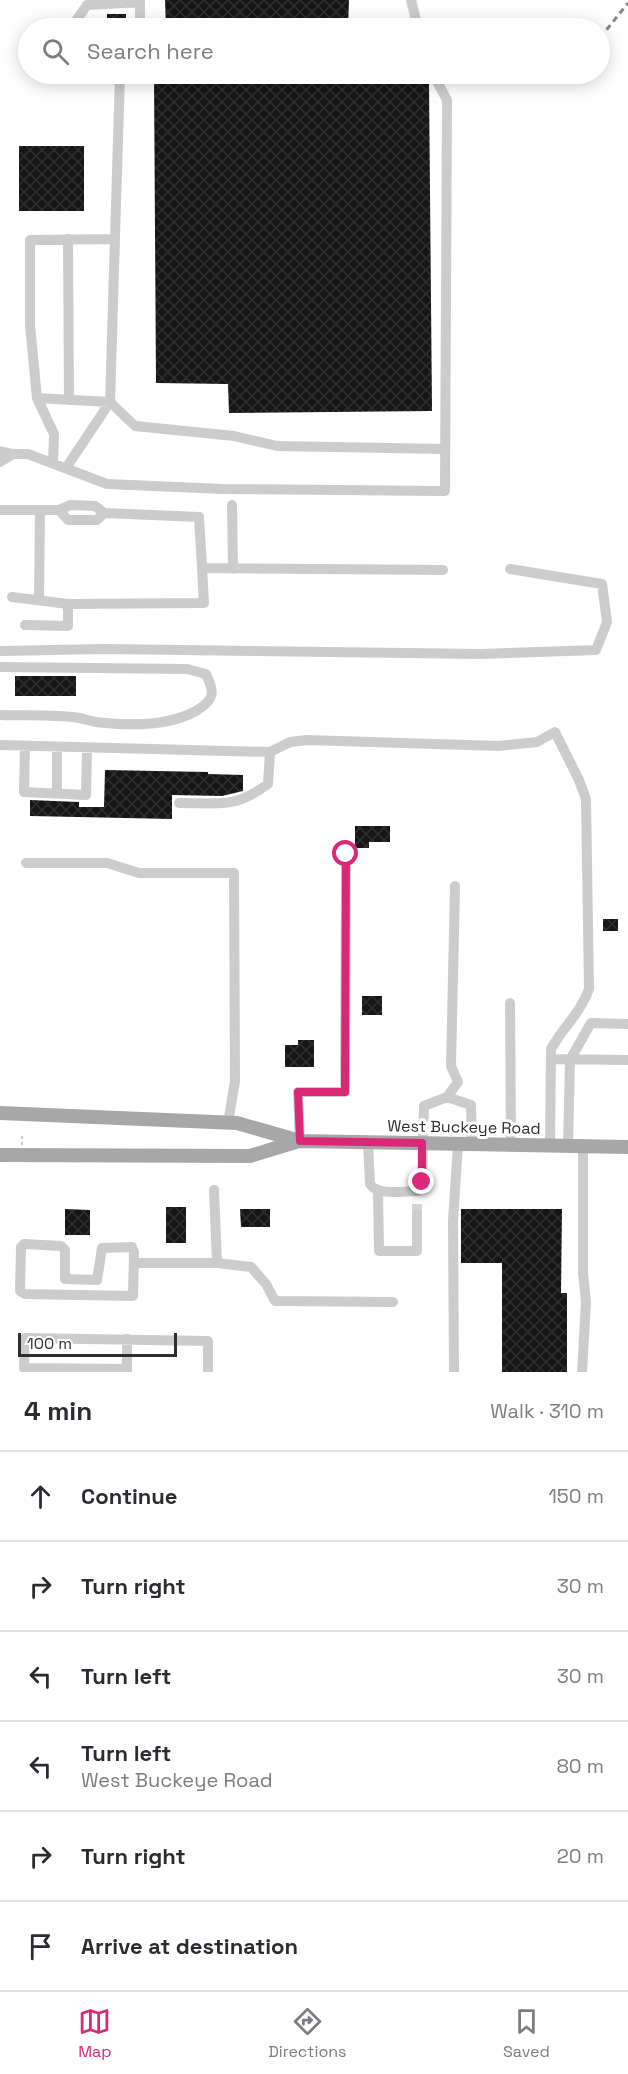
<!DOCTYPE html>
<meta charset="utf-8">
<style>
body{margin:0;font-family:"Space Grotesk",sans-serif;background:#f2f2f3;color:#2b2b33}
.scale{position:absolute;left:18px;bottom:15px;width:159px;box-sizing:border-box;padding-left:6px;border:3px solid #2f2f2f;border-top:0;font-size:16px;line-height:21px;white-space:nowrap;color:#2f2f2f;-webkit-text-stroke:4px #fff;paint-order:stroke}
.stop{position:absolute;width:18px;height:18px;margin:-14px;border:4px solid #db2777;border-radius:50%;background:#fff}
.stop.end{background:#db2777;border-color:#fff;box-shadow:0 2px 6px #0008}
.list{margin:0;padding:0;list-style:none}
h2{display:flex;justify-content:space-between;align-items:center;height:78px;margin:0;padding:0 24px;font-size:26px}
h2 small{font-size:20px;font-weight:400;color:#7c7c81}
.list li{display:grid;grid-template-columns:39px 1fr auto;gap:18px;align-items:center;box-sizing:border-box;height:90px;padding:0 24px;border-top:2px solid #e1e1e2}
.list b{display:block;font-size:22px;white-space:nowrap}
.list p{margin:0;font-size:20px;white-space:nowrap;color:#7c7c81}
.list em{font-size:20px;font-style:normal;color:#7c7c81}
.icon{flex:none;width:33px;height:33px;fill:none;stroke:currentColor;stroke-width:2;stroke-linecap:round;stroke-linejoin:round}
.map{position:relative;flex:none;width:628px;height:1372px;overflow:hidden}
.search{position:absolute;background:#fff;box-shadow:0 3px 15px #0003;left:18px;right:18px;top:18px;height:66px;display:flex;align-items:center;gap:15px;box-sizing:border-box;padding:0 21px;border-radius:33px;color:#7c7c81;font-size:22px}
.sheet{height:618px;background:#fff}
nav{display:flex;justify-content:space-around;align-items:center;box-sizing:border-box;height:84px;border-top:2px solid #e1e1e2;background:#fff;font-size:16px;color:#7c7c81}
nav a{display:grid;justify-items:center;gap:3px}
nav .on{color:#db2777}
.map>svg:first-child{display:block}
.building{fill:url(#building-cross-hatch)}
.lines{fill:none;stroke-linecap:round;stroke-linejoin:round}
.minor-tunnel{stroke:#d5d5d5;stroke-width:10;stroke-dasharray:10 5;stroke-linecap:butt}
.path{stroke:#ccc;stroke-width:2;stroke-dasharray:3 3;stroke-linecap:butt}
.minor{stroke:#ccc;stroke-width:10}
.major{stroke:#a7a7a7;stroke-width:14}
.rail{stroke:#848484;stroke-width:3;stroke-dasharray:6 4.5;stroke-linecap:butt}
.route{stroke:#db2777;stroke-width:8}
.labels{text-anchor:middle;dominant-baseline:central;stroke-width:6;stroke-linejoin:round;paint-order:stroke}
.street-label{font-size:16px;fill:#2f2f2f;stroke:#fff}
</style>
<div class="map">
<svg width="628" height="1372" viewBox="0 0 628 1372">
<defs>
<pattern id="building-cross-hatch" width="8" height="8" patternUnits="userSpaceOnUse" patternTransform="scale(1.5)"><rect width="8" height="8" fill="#161616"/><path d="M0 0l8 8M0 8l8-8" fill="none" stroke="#303030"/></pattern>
</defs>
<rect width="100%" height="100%" fill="#fff"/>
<path class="building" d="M165 0H349L348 28H166Z
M107 14H126V28H107Z
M159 74H346V84L429 83 432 411 229 413 228 384 156 383 154 77H159Z
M19 146H84V211H19Z
M15 676H76V696H15Z
M105 770 208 772V774L243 775V791L222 796 172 795V819L30 816V800L79 802V807H104Z
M355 826H390V842H369V848H355Z
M603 919H618V931H603Z
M362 996H382V1015H362Z
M298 1040H314V1067H285V1045H298Z
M166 1207H186V1243H166Z
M65 1209 90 1210V1235H65Z
M240 1209H270V1227H241Z
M461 1209H562L561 1293H567V1372H502V1263H461Z"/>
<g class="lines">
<path class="minor-tunnel" d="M417 1214V1204"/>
<path class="path" d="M22 1136V1145"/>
<path class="minor" d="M140 0V28
M411 0 418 28
M71 28 87 5 140 2
M68 239 69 400
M37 398 110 402 135 426 234 436 277 446 445 449
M0 451 13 454H28L107 484 223 489 445 491 447 100 433 74
M0 462 13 454
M53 463 54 434 37 398 30 325V240L115 239
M66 468 110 402 120 74
M232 505 233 569
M0 510H59L70 505 95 506 104 513 199 517 202 568 443 570
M59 510 68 520H97L104 513
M12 597 68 604 204 603 202 568
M39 600 40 511
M25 625 68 626V604
M0 651 105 649 480 654 596 650 607 622 602 584 510 569
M0 667 187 669 206 674C215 693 215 699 196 711 167 727 129 726 96 722 90 721 85 719 79 718 53 714 26 716 0 715
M0 745 270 752 268 784C234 809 220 803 179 803
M25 746 24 792 86 795 87 748
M270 752 290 742 307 740 499 746 537 742 555 732 579 780 586 799 589 989C580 1014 563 1027 551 1049L550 1145
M57 793V747
M26 863H107L139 873H234L235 1081 228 1123
M510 1003 511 1145
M551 1059 628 1060
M447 1097 471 1105 472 1144
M300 1141 298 1092H345L346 854
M368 1142 370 1184C377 1196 404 1191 417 1191L422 1182 424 1106 447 1097 458 1082 451 1066 455 886
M568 1146 570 1060 591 1023 628 1024
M214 1190 217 1263
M378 1191 379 1251H417V1214
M24 1244 61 1246 65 1250V1279L97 1280 102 1248 132 1247 134 1252 133 1296 25 1294 20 1291 21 1247Z
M134 1263H217L251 1267 266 1284 275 1301 393 1302
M127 1369 24 1368 25 1338 208 1341V1372
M127 1372V1339
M454 1372 453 1221 458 1144
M582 1372 586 1302 583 1273V1146"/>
<path class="major" d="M0 1113 237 1123 300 1141 628 1147
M0 1155 250 1156 299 1141"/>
<path class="rail" d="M600 38 628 3
M350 74H517"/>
</g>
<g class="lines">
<path class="route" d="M346 854 345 1092H298L300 1141 422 1143V1182"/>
</g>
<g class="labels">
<g class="street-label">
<text transform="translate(464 1127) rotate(1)">West Buckeye Road</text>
</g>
</g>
</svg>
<div class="scale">100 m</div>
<div class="stop" style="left:346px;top:854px"></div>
<div class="stop end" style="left:422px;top:1182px"></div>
<div class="search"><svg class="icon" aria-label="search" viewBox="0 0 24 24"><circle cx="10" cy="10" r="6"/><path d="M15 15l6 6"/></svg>Search here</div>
</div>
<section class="sheet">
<h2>4 min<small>Walk · 310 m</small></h2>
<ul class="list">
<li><svg class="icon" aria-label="ahead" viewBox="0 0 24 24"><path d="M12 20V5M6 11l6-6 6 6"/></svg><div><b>Continue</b></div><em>150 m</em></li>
<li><svg class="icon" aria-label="right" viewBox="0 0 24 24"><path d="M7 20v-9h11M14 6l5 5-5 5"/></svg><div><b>Turn right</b></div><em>30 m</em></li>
<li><svg class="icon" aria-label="left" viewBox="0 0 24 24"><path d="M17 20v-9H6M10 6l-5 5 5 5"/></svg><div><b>Turn left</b></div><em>30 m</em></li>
<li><svg class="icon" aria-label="left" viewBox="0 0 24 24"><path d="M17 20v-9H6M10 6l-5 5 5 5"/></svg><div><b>Turn left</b><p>West Buckeye Road</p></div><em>80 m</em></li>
<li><svg class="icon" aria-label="right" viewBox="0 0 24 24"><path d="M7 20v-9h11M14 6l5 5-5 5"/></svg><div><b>Turn right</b></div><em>20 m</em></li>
<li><svg class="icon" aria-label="arrive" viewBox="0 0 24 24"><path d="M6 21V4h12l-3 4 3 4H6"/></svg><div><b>Arrive at destination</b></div></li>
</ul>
</section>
<nav>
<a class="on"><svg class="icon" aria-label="map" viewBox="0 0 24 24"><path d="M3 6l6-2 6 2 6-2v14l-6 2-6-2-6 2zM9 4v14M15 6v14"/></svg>Map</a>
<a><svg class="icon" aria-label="directions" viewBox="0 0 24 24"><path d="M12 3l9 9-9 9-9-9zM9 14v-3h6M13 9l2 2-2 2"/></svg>Directions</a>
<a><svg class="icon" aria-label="saved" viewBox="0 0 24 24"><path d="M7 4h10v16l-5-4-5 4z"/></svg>Saved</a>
</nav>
